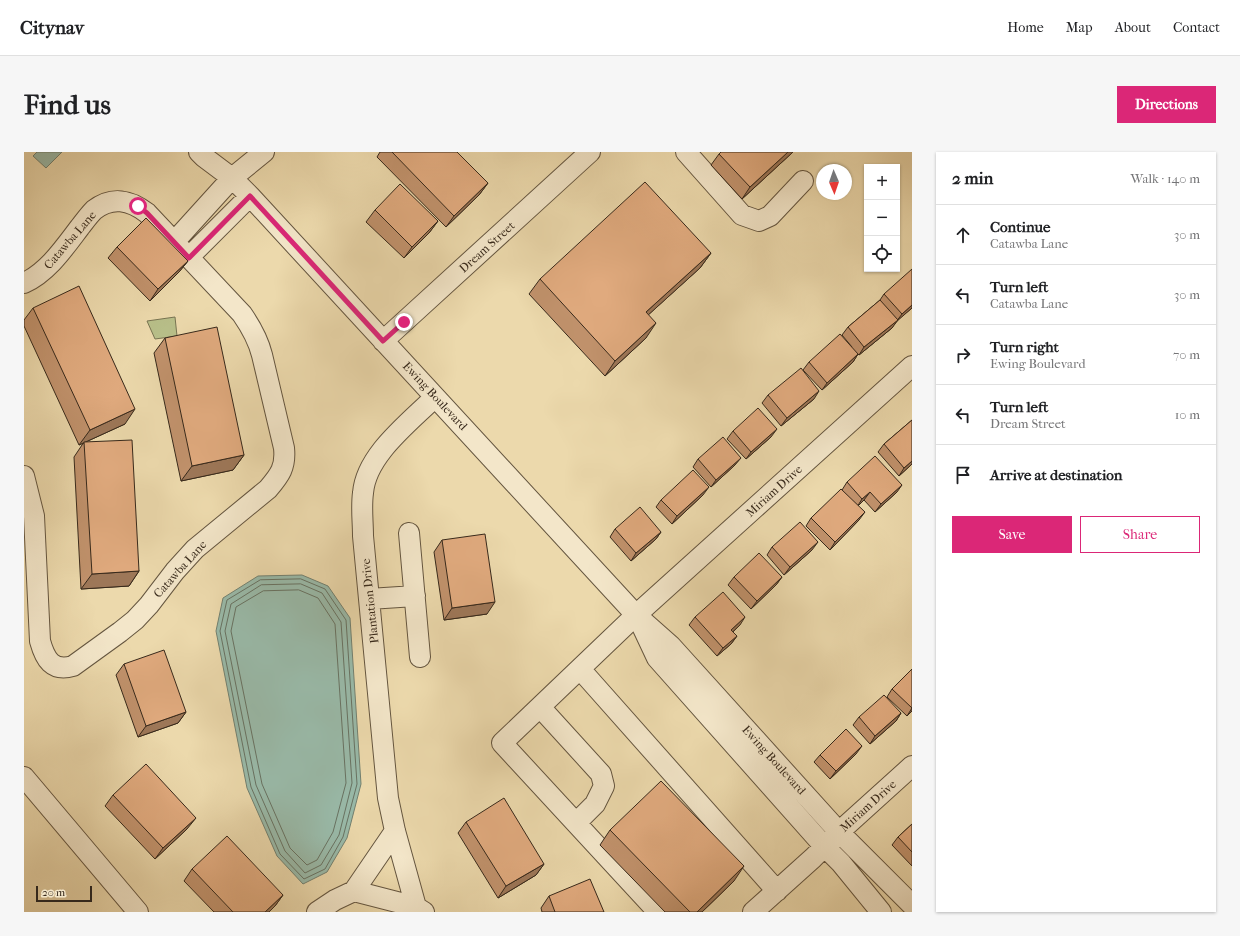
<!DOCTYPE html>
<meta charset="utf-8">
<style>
body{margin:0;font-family:"IM FELL French Canon",serif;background:#f6f6f6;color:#202124}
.controls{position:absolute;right:12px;top:12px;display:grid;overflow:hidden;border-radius:0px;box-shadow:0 1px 3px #0004}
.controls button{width:36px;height:36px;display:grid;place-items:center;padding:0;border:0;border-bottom:1px solid #e0e0e0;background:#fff;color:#202124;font:20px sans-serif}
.compass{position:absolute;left:792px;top:12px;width:36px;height:36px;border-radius:50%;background:#fff;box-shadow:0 1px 3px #0004;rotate:178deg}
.scale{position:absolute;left:12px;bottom:10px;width:56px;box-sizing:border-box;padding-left:4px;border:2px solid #37291b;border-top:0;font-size:11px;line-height:14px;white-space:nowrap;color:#37291b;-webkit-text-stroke:3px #f3e6c9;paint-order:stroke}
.stop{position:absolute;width:12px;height:12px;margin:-9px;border:3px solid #db2777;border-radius:50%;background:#fff}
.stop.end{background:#db2777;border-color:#fff;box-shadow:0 1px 4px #0008}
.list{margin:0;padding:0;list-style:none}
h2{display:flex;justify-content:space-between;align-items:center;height:52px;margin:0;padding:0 16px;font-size:17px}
h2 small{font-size:13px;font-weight:400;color:#757577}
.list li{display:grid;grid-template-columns:26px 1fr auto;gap:12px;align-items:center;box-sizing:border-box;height:60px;padding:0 16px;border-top:1px solid #e0e0e0}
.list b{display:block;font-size:15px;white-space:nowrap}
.list p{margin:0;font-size:13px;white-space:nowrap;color:#757577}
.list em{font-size:13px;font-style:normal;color:#757577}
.actions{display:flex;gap:8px;padding:12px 16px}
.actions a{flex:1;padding:9px 0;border:1px solid #db2777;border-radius:0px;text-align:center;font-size:14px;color:#db2777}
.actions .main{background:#db2777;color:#fff}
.icon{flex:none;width:22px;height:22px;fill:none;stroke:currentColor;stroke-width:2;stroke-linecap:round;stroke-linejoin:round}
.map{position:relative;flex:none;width:888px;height:760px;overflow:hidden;border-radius:0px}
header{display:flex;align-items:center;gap:24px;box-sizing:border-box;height:56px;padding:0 20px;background:#fff;border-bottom:1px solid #e0e0e0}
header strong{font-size:19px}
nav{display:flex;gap:22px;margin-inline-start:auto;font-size:14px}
.intro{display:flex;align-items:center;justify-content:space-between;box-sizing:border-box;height:96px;padding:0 24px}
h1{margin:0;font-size:28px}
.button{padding:10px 18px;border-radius:0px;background:#db2777;color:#fff;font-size:14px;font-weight:700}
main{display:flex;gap:24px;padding:0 24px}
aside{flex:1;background:#fff;border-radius:0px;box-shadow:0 1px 3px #0004}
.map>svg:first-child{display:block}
.green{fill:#b8bf89;stroke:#787452}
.water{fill:#99baa9;stroke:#728070}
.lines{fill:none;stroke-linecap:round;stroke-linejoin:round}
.shore{stroke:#687262;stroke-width:1}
.minor-casing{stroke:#64553f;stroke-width:22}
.minor{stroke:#f3e6c9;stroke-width:20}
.wall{fill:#c1926c;stroke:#37291b}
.shaded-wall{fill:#9d7758;stroke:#37291b}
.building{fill:#e0aa7e;stroke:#37291b}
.route{stroke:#db2777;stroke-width:5}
.labels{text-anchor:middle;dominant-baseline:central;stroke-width:3;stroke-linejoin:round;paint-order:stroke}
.street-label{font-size:12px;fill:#37291b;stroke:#f3e6c9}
</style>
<header>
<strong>Citynav</strong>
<nav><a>Home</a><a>Map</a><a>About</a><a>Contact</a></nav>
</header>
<div class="intro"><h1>Find us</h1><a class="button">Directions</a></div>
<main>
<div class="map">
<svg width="888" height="760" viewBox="0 0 888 760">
<rect width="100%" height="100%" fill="#ecd9ac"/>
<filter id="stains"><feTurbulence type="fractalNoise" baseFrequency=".005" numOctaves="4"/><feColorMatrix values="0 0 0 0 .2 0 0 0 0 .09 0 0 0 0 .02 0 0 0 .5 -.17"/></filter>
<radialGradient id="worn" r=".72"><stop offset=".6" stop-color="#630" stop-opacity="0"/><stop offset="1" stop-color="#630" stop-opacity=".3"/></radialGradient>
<path class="green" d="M151 165 153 184 131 187 123 169Z"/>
<path class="water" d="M13 0H38L22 16 9 4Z
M278 423 304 434 326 466 337 632 323 686 303 720 279 732 253 704 223 636 192 479 199 446 234 424Z"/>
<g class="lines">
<path class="shore" d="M277 427 301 437 322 468 333 632 319 685 301 717 280 727 256 702 227 635 196 479 203 448 236 428Z
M277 432 298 441 317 470 328 631 315 683 297 713 281 721 261 699 232 633 201 479 207 452 237 433Z
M275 438 294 446 311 472 322 631 309 680 293 708 283 713 266 696 238 632 207 479 212 455 239 439Z"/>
<defs>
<path id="minor" d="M175 0 180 5 208 26 226 44 612 463 647 494 815 680 888 753
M662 0 718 63 735 69 746 64 779 29
M150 90 208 26 240 0
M165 105 226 44
M0 131C24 120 40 96 56 75 60 70 65 63 70 58 88 44 106 48 123 61L218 162C227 175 234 187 238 203L260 296C262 315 256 323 244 337L171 397 151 419 125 453 111 468 96 480 49 514C28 520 21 507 16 489L10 364 0 324
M359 189 566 0
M385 381 396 505
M345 447 391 444
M617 472 633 506 800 694 817 711 857 760
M556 517 753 739
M516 555 577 622 580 634 571 652 552 671
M0 625 114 760
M330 739 392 755
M293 760 311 748 330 739 371 679
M400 760 392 755 371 679 364 646 339 384C339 370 337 355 339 341 342 303 385 271 411 245
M634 760 478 591 612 463 888 214
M729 760 789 706 815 680 888 614"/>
</defs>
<use href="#minor" class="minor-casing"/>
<use href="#minor" class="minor"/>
</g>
<path class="wall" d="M356 0H433L464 31 455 43 422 75 353 5Z
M769 0 718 47 687 13 695 2Z
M351 58 414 69 405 81 380 106 342 70Z
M93 95 164 109 155 120 126 149 84 106Z
M687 101 676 116 624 163 622 186 581 224 505 142 516 127Z
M860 142 888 156 872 169 868 176 835 203 834 202 829 210 798 238 779 218 785 210 828 195 818 183 824 175 856 148Z
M9 156 101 272 55 293 0 174V168Z
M141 186 220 303 209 318 157 329 130 201Z
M744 243 790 247 757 274 738 251Z
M888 268V312L875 324 854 300 860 292Z
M709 279 747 285 722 307 703 287Z
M60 290 115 419 105 434 57 437 50 305Z
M674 307 711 313 687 335 669 315Z
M823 330 873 340 851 360 840 348 834 354 835 368 806 398 782 374 787 366 818 338Z
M679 343 648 372 632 355 637 348Z
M591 377 637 380 632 387 607 409 586 385Z
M418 388 463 462 420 468 410 400Z
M748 395 788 398 760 423 743 403Z
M710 425H758L752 433 727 457 704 433Z
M671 465 716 473 709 480 713 484 707 492 693 504 665 473Z
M100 512 162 560 154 571 114 585 92 523Z
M888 517V559L883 564 863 545 868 537Z
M877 561 872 569 846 592 829 573 835 565Z
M832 602 806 627 790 610 796 603Z
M89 643 163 677 131 707 81 654Z
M442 670 520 712 512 723 474 746 434 681Z
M888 672V714L868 693 874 685Z
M586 678 710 729 678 760H641L576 693Z
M168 717 259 743 251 754 245 760H190L160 729Z
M525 744 580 760H518L517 756Z"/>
<path class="shaded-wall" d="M764 0H769L718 47 726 35Z
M464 31 455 43 422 75 430 64Z
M414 69 405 81 380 106 388 95Z
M687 101 676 116 611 175 622 160Z
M164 109 155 120 126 149 134 137Z
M888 153V156L872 170 878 162Z
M874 168 868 176 835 203 840 195Z
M632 171 622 186 581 224 591 209Z
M834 202 829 210 798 238 803 231Z
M795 239 790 247 757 274 763 266Z
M111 257 101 272 55 293 66 278Z
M753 277 747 285 722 307 727 300Z
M220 303 209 318 157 329 168 314Z
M717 306 711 313 687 335 692 328Z
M888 309V312L875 324 880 316Z
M878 333 873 340 851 360 857 352Z
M685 335 679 343 648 372 653 364Z
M846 340 840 348 833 355 838 347Z
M841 360 835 368 806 398 811 390Z
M637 380 632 387 607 409 612 401Z
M794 390 788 398 760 423 766 415Z
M115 419 105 434 57 437 68 422Z
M758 425 752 433 727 457 733 449Z
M471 450 463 462 420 468 428 456Z
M721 465 716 473 702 486 707 478Z
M713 484 707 492 693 504 699 496Z
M888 556V559L883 564Z
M162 560 154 571 114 585 122 574Z
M877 561 872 569 846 592 851 584Z
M838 594 832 602 806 627 812 619Z
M172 666 163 677 131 707 139 696Z
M520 712 512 723 474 746 482 734Z
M720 714 710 729 678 760H673Z
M259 743 251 754 245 760H241Z"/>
<path class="building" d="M368 0H433L464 31 430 64Z
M697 0H764L726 35 695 2Z
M621 30 687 101 622 160 632 171 591 209 516 127Z
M376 32 414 69 388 95 351 58Z
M122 66 164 109 134 137 93 95Z
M888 117V153L878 162 860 142Z
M55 134 111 257 66 278 9 156Z
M856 148 874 168 840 195 824 175Z
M193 175 220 303 168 314 141 186Z
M816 182 834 202 803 231 785 210Z
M777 216 795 239 763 266 744 243Z
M734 256 753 277 727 300 709 279Z
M888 268V309L880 316 860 292Z
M699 285 717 306 692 328 674 307Z
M108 288 115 419 68 422 60 290Z
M851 304 878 333 857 352 846 340 838 347 823 330Z
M669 318 685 335 653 364 637 348Z
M817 337 841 360 811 390 787 366Z
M616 355 637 380 612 401 591 377Z
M776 370 794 390 766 415 748 395Z
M461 382 471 450 428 456 418 388Z
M735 401 758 425 733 449 710 425Z
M699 440 721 465 707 478 713 484 699 496 671 465Z
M140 498 162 560 122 574 100 512Z
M888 517V556L868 537Z
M860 543 877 561 851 584 835 565Z
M822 577 838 594 812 619 796 603Z
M122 612 172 666 139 696 89 643Z
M637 629 720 714 673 760H666L586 678Z
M480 646 520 712 482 734 442 670Z
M888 672V700L874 685Z
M203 684 259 743 241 760H209L168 717Z
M566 727 580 760H531L525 744Z"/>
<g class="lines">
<path class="route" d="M114 54 123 61 165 106 226 44 359 189 380 170"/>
</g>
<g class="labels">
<g class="street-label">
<text transform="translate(46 88) rotate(-49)">Catawba Lane</text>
<text transform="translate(463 95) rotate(-42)">Dream Street</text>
<text transform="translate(411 244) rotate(47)">Ewing Boulevard</text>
<text transform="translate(750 339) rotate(-42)">Miriam Drive</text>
<text transform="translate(156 417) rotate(-48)">Catawba Lane</text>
<text transform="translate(346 449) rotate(-96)">Plantation Drive</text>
<text transform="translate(750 608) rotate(48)">Ewing Boulevard</text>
<text transform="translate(844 654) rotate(-42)">Miriam Drive</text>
</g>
</g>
<rect width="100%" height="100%" filter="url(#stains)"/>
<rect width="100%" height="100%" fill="url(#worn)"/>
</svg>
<div class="controls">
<button>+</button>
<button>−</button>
<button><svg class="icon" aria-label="locate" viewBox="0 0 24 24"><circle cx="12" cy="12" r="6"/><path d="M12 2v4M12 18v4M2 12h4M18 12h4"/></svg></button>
</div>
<svg class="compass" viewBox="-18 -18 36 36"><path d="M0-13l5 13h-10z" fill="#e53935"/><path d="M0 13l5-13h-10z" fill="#757577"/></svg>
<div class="scale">20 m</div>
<div class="stop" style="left:114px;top:54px"></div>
<div class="stop end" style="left:380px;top:170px"></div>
</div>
<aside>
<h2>2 min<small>Walk · 140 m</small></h2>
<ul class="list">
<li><svg class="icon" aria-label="ahead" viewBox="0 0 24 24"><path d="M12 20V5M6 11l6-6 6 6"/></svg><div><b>Continue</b><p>Catawba Lane</p></div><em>30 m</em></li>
<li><svg class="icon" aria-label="left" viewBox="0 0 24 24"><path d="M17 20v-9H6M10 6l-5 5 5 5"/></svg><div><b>Turn left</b><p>Catawba Lane</p></div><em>30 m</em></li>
<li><svg class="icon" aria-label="right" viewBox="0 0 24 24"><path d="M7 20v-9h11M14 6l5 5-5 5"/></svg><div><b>Turn right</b><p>Ewing Boulevard</p></div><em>70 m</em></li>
<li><svg class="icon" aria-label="left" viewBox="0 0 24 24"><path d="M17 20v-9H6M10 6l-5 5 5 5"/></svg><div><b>Turn left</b><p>Dream Street</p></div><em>10 m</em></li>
<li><svg class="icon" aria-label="arrive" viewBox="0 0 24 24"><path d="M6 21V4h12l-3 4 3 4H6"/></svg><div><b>Arrive at destination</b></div></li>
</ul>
<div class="actions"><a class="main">Save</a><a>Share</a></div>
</aside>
</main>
